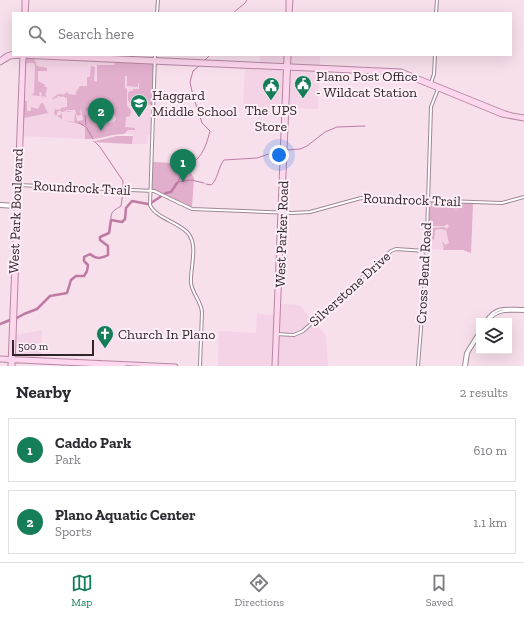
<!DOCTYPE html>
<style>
body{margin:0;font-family:"Zilla Slab",serif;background:#f2f2f3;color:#2b2b33}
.controls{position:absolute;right:12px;bottom:12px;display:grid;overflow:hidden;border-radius:0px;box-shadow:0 4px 16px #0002}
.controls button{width:36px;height:36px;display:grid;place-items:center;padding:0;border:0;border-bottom:1px solid #e1e1e2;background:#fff;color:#2b2b33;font:20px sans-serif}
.scale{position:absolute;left:12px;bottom:10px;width:82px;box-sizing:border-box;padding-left:4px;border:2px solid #2f262b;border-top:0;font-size:11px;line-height:14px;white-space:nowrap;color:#2f262b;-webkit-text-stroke:3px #feeff7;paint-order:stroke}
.you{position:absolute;left:279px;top:155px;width:14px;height:14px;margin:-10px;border:3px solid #fff;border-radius:50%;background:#1a73e8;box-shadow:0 0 0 6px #1a73e833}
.badge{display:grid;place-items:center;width:26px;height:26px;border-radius:50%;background:#157e59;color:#fff;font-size:13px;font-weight:700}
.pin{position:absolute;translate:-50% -33px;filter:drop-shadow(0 1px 2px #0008)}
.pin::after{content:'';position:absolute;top:21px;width:14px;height:12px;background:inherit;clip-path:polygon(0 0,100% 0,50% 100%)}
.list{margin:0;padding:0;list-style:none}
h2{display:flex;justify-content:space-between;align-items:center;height:52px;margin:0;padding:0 16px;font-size:17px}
h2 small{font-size:13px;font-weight:400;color:#7c7c81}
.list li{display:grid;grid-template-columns:26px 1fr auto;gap:12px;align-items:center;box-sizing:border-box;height:64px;margin:0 8px 8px;padding:0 8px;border:1px solid #e1e1e2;border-radius:0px}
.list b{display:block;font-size:15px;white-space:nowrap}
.list p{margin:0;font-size:13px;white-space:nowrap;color:#7c7c81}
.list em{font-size:13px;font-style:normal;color:#7c7c81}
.icon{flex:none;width:22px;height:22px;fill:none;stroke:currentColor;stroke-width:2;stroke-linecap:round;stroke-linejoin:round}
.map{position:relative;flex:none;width:524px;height:366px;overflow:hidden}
.search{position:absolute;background:#fff;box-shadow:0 4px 16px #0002;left:12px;right:12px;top:12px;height:44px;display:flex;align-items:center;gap:10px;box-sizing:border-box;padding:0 14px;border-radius:0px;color:#7c7c81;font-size:15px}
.sheet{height:196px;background:#fff}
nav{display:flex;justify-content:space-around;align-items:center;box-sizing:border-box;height:56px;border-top:1px solid #e1e1e2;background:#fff;font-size:11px;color:#7c7c81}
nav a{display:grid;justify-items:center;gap:2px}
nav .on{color:#157e59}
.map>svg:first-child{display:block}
.built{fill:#f3d3e5}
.green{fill:#e1aecc;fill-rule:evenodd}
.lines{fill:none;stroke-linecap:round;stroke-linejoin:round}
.stream{stroke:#bf7aa4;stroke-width:1}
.river{stroke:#bf7aa4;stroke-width:2.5}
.minor-casing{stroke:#9e8895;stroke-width:4}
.major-casing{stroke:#b688a3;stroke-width:5}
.minor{stroke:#fff;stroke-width:2}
.major{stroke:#fed7ee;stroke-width:3}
.labels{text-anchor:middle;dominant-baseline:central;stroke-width:4;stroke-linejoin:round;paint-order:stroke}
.poi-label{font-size:14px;fill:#2f262b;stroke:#feeff7;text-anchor:start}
.street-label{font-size:14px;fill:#2f262b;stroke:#feeff7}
</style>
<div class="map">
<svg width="524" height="366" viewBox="0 0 524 366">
<rect width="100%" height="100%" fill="#f7dfec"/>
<path class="built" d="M260 55H285L284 64 260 63Z
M290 55H320V65L291 64 289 63Z
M26 58 151 63 153 67 151 135H148L147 144H132L133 134 117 133 85 128V139L23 136Z
M245 68 282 70 284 72 283 109 243 107Z
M291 70 319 71 318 109 288 108Z
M429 202 452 203 451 250 428 249Z
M280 304 299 305 326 335 328 366H278Z
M257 314 274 315 272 366H218L219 331 256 333Z
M42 330 41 358 16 356 15 335Z"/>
<path class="green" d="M27 57 34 58 37 66 47 68V71H38V81L45 85 44 87H47L46 93 45 94 47 97 42 96 43 100 41 96 42 93 39 92 40 96 31 95 34 93 35 66 34 63H28L26 64V79H24L26 59Z
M115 61 152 63 154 67 152 105 130 103 128 100V93L130 91H133V89H139V83H138V87L127 86V76H125V88L127 89V106L131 110 130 116 126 117 125 127 135 128V130H128L124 134C111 134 99 140 85 139V128L87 127 85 123V125H83L63 120 74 122 75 112 77 121 83 120 81 110H80L81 115 77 116 75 110H67V111L74 112H67L66 108V111L62 112V119L57 116 62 114 61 111H58L56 116 54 113 55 109 60 110 61 108 67 107V98L64 97 63 95V97L57 96V98H54V100L52 99C55 96 59 92 63 95L67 92V90L68 94 76 95V92L80 86H87V77H90L91 66 95 67 94 81 97 82V65H114ZM94 112 112 113 115 115 116 119 114 122 111 123 93 122 89 117 90 114Z
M24 101H27V111H31V107L38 109 41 103H43L48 113 24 118Z
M117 136H133L132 144 91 142Z
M182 159 194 178 192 207 160 192 151 190 153 162 173 163Z
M429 202 473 203 471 253 463 250H443L444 247 442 243 443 242 445 245 449 243 446 230 440 229 435 230 434 240 428 237V235H432V228L444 227 447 229 449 226 447 224 444 226H433L432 222 430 221 429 226Z"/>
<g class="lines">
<path class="stream" d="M233 13 245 3 247 0
M205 60 210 55
M87 111V108
M85 115 86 126
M79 123 86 127 93 139
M95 142 100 147 123 181V188
M287 150 300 149 307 146 325 132 337 127 365 126
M178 182 191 180 204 183
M177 183C180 178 182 173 185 169 188 164 194 163 197 159 204 153 208 139 210 131L202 123 193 96 190 82 193 71 199 66
M206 184 211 185C218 180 218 167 224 160L257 158 281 150
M111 220C110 211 115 210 121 206L123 191"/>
<path class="river" d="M151 203 166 193 171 192 177 183
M15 319 24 314 37 309 50 296 67 293 71 280 76 276H84L87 271 88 265 84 261V257L90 254C96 259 101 259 108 255V246L100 240V237L109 233 111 220 122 222 125 219 126 208 132 201 148 204
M0 324 10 320"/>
<defs>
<path id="minor" d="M157 13 158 0
M436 13 437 0
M155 55 150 205C155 217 177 222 187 232 199 244 190 267 191 283 192 293 201 301 202 312L200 366
M431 83 434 74 435 55
M18 185 154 191 192 209 293 213 310 212 361 198 502 203 524 197
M0 204 17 205
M0 206 17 207
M486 321C496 305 507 309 524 309
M488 321C497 308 510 311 524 311
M276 334 294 335 303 331 391 251 396 249 426 251
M418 366 426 266 431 107 438 89
M464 366 466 353 479 332
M466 366 468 353 479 335"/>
<path id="major" d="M24 13V0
M26 13 27 0
M288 13V0
M290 13 291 0
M56 55 401 71 505 113 512 115 524 117
M0 60 7 55 13 53
M0 63 10 57 20 56 397 73 407 76 502 115 524 119
M0 358 176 366
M0 360 124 366
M10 366 22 55
M13 366 24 55
M274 366 286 55
M276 366 289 55"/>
</defs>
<use href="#minor" class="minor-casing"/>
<use href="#major" class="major-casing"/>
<use href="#minor" class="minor"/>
<use href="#major" class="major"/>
</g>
<defs>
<symbol id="civic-pin" viewBox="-11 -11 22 30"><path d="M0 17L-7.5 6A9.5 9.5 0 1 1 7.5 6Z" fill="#157e59" stroke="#feeff7"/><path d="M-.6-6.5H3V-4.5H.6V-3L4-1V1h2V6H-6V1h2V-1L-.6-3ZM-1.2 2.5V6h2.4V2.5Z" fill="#fff"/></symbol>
<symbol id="school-pin" viewBox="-11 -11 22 30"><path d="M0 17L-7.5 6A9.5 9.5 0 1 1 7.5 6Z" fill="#157e59" stroke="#feeff7"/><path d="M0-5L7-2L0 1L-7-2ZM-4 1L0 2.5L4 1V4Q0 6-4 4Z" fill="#fff"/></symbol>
<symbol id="church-pin" viewBox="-11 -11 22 30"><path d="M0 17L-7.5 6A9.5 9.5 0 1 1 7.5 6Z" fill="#157e59" stroke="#feeff7"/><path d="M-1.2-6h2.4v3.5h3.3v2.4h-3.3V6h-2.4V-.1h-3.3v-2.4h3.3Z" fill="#fff"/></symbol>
</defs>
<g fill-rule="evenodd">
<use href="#civic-pin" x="293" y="74" width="20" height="27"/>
<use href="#civic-pin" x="261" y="76" width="20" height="27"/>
<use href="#school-pin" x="129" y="93" width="20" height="27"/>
<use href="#church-pin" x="95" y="324" width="20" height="27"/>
</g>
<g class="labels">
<g class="poi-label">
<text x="316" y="76">Plano Post Office<tspan x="316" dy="16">- Wildcat Station</tspan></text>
<text x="152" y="95">Haggard<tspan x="152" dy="16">Middle School</tspan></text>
<text x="271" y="110" text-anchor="middle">The UPS<tspan x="271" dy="16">Store</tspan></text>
<text x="118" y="334">Church In Plano</text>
</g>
<g class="street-label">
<text transform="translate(82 188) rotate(3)">Roundrock Trail</text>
<text transform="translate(412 200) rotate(2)">Roundrock Trail</text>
<text transform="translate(16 211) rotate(-88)">West Park Boulevard</text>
<text transform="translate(282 234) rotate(-88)">West Parker Road</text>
<text transform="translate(424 273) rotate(-87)">Cross Bend Road</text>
<text transform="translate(350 289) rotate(-42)">Silverstone Drive</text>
</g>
</g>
</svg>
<div class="controls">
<button><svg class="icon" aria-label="layers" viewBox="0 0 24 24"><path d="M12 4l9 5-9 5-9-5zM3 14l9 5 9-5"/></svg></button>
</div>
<div class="scale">500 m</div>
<div class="you"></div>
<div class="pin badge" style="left:183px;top:182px">1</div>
<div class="pin badge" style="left:101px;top:131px">2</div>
<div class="search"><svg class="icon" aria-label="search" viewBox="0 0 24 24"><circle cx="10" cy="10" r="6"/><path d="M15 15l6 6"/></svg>Search here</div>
</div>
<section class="sheet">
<h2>Nearby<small>2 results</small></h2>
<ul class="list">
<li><span class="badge">1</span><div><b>Caddo Park</b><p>Park</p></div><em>610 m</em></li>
<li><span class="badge">2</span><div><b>Plano Aquatic Center</b><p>Sports</p></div><em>1.1 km</em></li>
</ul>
</section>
<nav>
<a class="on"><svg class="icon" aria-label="map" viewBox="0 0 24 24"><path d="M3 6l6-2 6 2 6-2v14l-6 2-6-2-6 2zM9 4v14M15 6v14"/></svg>Map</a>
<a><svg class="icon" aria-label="directions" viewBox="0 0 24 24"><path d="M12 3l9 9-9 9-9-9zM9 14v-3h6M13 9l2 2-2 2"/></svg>Directions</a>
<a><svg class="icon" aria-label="saved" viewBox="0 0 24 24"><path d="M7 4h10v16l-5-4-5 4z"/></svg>Saved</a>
</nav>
